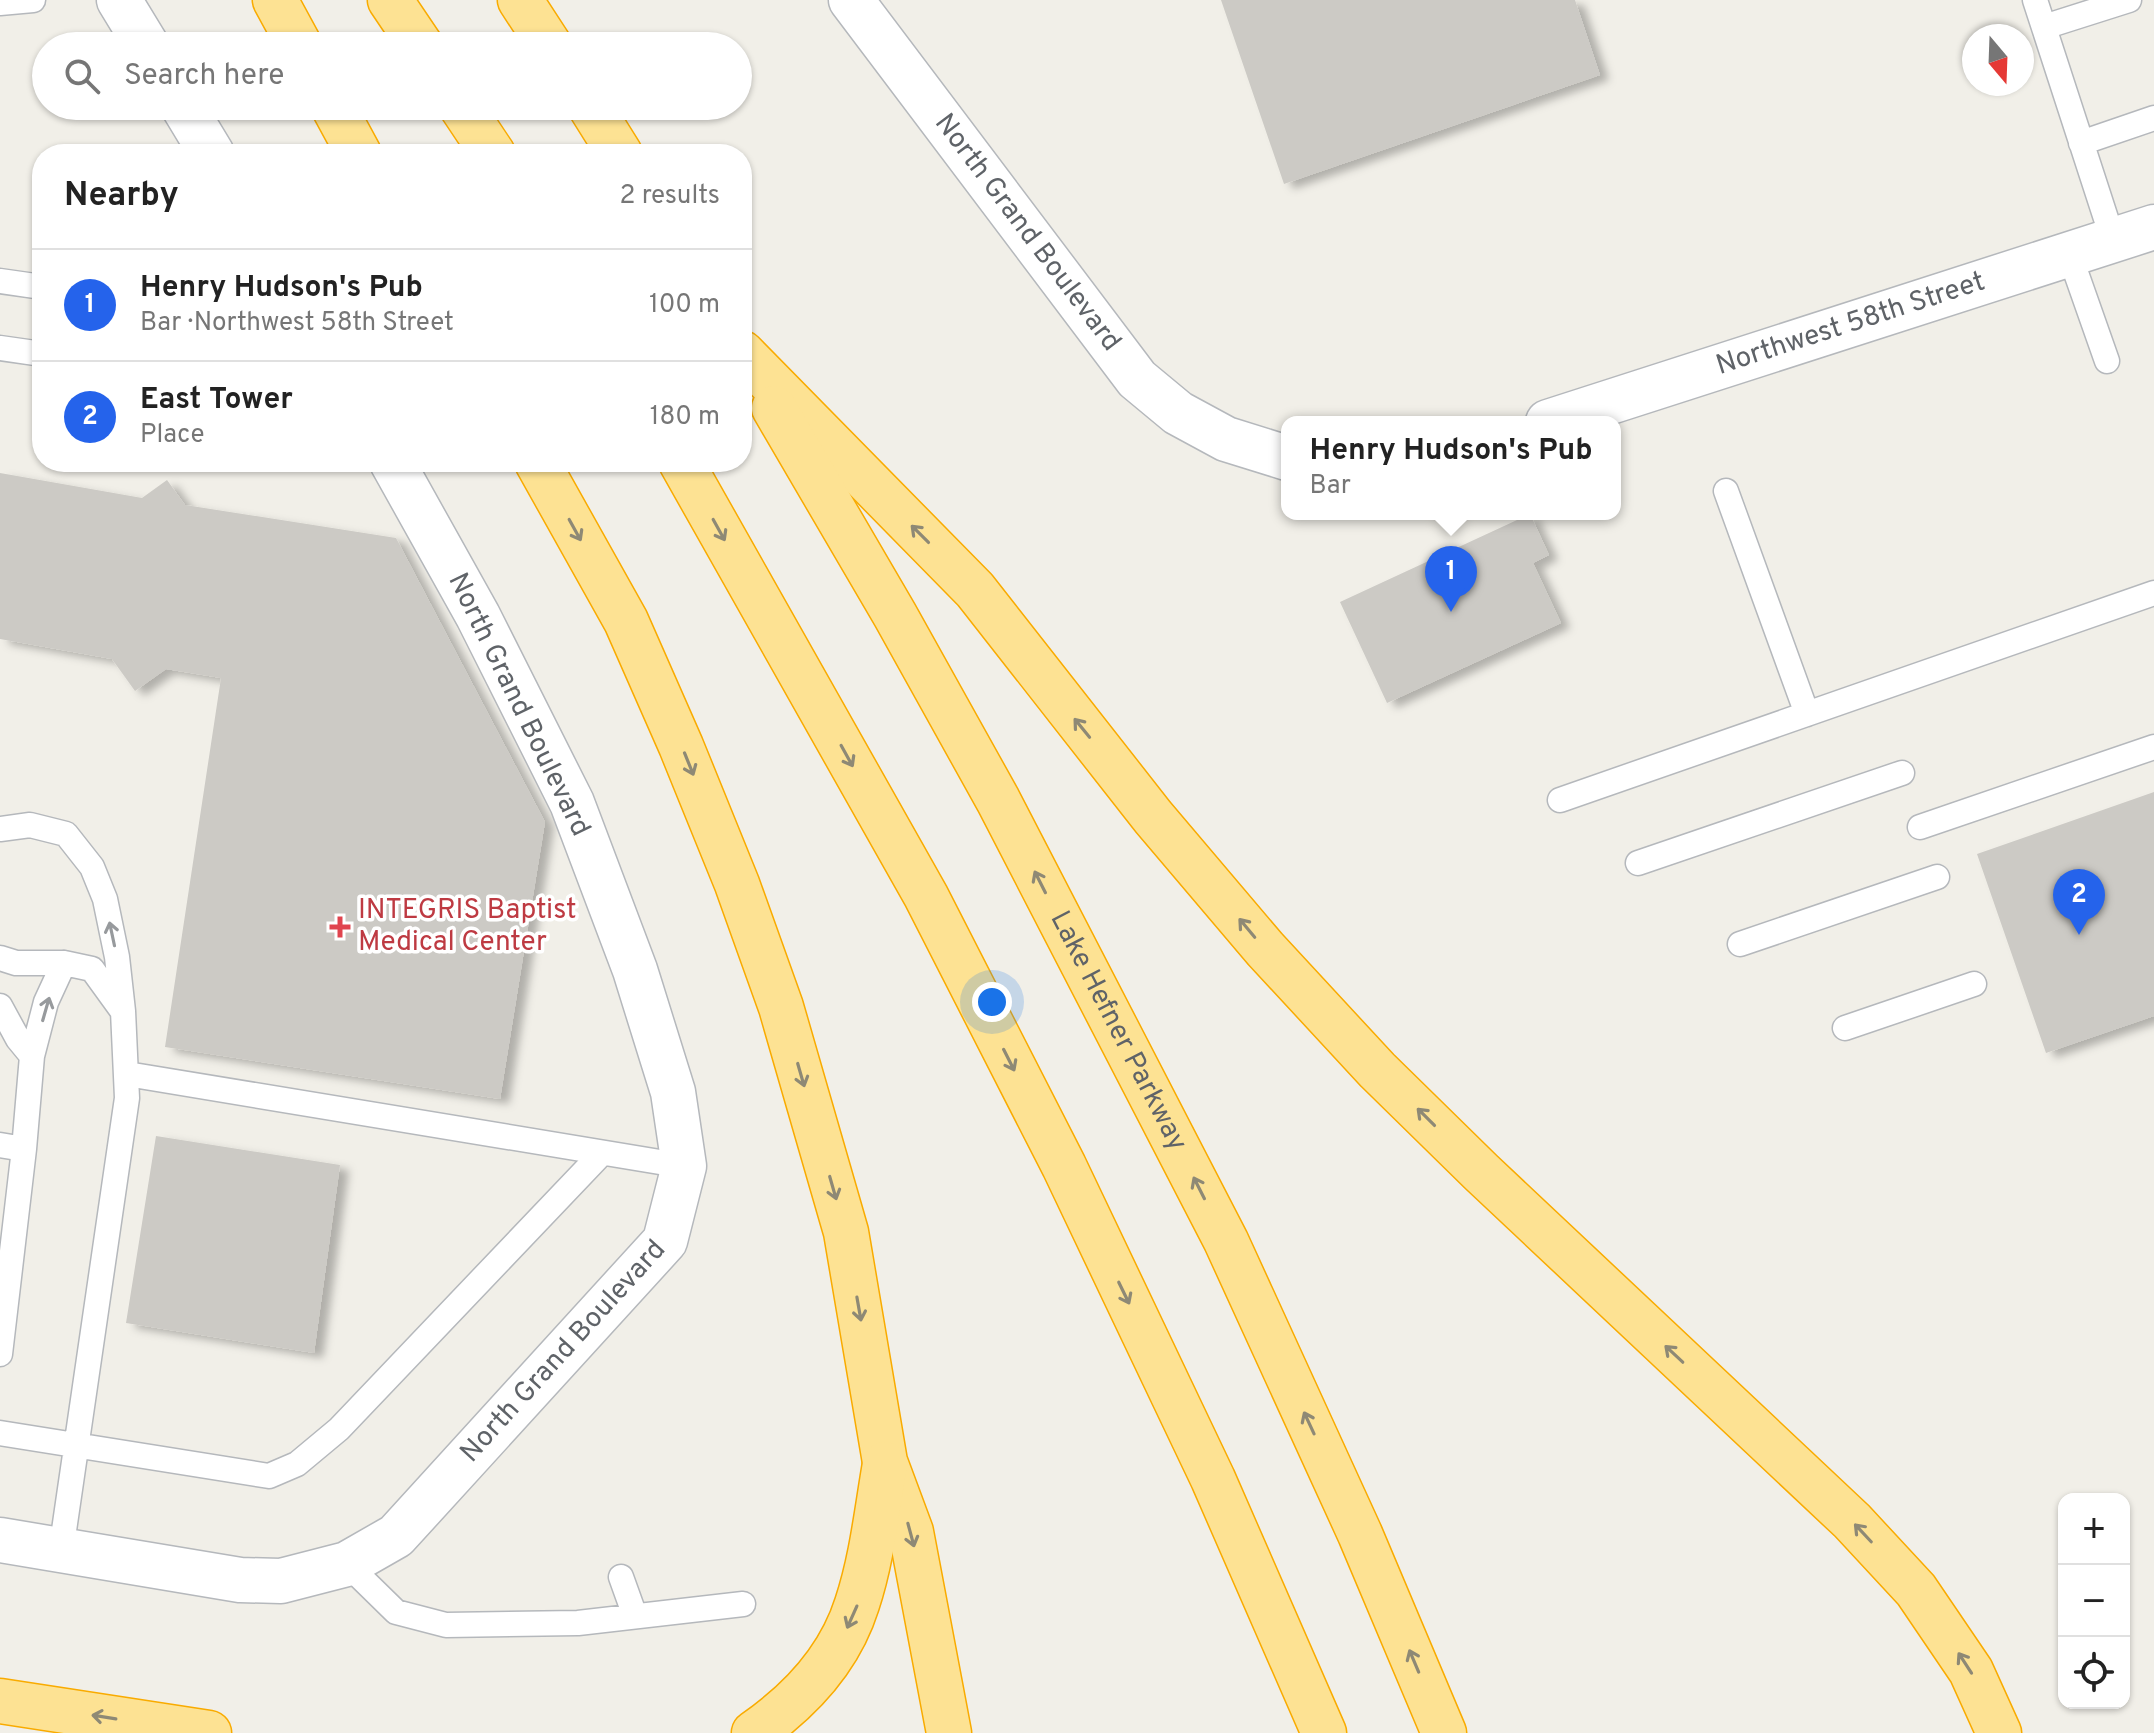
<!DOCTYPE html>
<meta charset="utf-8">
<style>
body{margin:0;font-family:Overpass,sans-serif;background:#f2f2f2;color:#222}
.controls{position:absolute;right:24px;bottom:24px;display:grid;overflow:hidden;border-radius:16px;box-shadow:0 2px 6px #0004}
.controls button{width:72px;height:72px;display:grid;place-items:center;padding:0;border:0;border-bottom:2px solid #e0e0e0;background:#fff;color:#222;font:40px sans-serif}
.compass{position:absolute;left:1962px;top:24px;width:72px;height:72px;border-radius:50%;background:#fff;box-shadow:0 2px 6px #0004;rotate:161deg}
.you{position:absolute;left:992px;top:1002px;width:28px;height:28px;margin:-20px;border:6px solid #fff;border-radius:50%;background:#1a73e8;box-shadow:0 0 0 12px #1a73e833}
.badge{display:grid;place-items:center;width:52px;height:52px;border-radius:50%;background:#2563eb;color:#fff;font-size:26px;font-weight:700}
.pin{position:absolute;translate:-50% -66px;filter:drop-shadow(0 2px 4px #0008)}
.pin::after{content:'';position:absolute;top:42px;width:28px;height:24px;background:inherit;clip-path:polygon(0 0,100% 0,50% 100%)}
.popup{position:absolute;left:1281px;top:416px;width:340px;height:104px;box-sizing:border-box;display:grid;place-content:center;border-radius:16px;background:#fff;filter:drop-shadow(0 2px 6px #0005);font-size:26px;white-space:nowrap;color:#767676}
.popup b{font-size:30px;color:#222}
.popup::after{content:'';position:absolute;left:50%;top:100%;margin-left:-16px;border:16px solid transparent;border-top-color:#fff}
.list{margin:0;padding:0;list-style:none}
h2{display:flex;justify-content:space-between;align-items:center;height:104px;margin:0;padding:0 32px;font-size:34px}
h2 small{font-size:26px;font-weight:400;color:#767676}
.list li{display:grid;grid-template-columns:52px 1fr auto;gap:24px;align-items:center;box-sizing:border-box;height:112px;padding:0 32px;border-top:2px solid #e0e0e0}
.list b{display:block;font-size:30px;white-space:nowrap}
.list p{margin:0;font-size:26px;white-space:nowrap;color:#767676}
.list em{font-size:26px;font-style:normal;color:#767676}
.icon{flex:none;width:44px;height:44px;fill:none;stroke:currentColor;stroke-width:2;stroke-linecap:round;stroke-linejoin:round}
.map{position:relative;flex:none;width:2154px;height:1733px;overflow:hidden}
.search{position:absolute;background:#fff;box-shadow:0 2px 6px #0004;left:32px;top:32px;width:720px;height:88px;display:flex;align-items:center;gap:20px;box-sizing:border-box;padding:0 28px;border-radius:44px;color:#767676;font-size:30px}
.panel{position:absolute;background:#fff;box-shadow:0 2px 6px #0004;left:32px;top:144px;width:720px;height:328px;border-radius:32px}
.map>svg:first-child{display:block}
.building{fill:#cccac5;filter:url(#shadow)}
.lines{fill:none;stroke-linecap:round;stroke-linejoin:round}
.lane-casing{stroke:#b5b8bc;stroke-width:27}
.street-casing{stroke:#b5b8bc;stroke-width:47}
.highway-casing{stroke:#f9ab00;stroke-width:47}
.lane{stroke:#fff;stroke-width:24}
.street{stroke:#fff;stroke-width:44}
.highway{stroke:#fde293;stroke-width:44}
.oneway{stroke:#8e8975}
.oneway2{stroke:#979a9d}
.health-dot{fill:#e0444e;stroke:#fff;stroke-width:3}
.labels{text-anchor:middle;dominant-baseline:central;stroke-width:7;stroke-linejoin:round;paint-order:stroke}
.street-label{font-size:28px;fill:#5f6368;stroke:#fff}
.health-label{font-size:28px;fill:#be3a42;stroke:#fff;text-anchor:start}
</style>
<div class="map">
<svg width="2154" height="1733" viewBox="0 0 2154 1733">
<defs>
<filter id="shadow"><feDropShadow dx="9" dy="5" stdDeviation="4" flood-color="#0004"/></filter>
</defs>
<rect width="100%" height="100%" fill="#f1efe8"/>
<path class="building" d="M1221 0H1575L1600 75 1284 184Z
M0 473 142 498 167 480 185 505 396 538 545 822 500 1099 165 1047 221 678 166 669 135 691 112 659 0 639Z
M1530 514 1549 555 1533 563 1561 623 1387 703 1340 602Z
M2154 792V1016L2046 1053 1977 854Z
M156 1136 340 1165 314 1353 126 1323Z"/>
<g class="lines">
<defs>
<path id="lane" d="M2035 0 2113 240
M0 3 33 0
M2044 27 2129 0
M2081 143 2154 118
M2069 253 2107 361
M0 281 42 287
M0 348 42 354
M1726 491 1807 714
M1560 800 2154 593
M1920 827 2154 747
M0 829 30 825 66 834 92 867 105 899 117 957 123 1011 127 1098 61 1551
M1638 863 1902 773
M1740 944 1937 877
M0 958 16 963H64L92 969 121 1009
M0 1006 18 1039 32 1056
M1845 1028 1974 984
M127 1074 684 1166
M0 1145 24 1149
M0 1354 24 1149 32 1056 46 1002 64 963
M0 1433 269 1476 297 1464 339 1429 602 1153
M347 1564 396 1612 446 1625 578 1623 743 1604
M621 1577 635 1616"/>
<g id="street">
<path d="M119 0 147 46"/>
<path id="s1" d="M851 0 1137 379 1178 413 1226 439 1287 458"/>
<path d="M183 106 212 154"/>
<path id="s2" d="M1548 422 2154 227"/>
<path id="s3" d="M0 1540 240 1580 281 1581 347 1564 396 1536 665 1241 684 1166 673 1092 635 970 572 803 478 616 392 462"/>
</g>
<g id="highway">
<path d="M275 0 300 46"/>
<path d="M390 0 421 46"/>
<path d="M520 0 550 46"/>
<path d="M333 106 359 154"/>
<path d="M461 106 493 154"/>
<path d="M590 106 620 154"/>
<path d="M742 353 975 590 1153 817 1265 949 1377 1070 1481 1172 1852 1521 1916 1590 1971 1671 1999 1733"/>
<path id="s4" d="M774 408 895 615 998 800 1226 1241 1360 1534 1444 1733"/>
<path d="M537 462 626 621 681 746 737 884 781 1007 846 1232 885 1462 911 1532 949 1733"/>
<path d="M681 462 926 896 1064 1166 1213 1479 1324 1733"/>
<path d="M0 1701 209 1733"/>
<path d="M754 1733C800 1701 840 1658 857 1604 872 1559 877 1510 885 1464"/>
</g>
</defs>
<use href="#lane" class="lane-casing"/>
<use href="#street" class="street-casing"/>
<use href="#highway" class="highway-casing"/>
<use href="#lane" class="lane"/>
<use href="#street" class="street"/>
<use href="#highway" class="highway"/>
</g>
<defs><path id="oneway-shaft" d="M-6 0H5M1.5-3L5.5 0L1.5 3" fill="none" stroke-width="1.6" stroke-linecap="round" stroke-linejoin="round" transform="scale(2)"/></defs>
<g class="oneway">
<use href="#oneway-shaft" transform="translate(575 530) rotate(61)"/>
<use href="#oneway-shaft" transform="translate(719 530) rotate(61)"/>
<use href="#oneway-shaft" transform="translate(920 534) rotate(-135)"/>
<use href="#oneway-shaft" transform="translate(1082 728) rotate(-129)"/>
<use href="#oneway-shaft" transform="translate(847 756) rotate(61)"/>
<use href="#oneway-shaft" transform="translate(689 764) rotate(68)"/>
<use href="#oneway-shaft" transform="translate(1040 882) rotate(-117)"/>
<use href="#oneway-shaft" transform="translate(1247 928) rotate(-130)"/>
<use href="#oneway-shaft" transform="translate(1009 1060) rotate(63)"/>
<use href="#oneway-shaft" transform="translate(801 1075) rotate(74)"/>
<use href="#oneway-shaft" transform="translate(1426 1117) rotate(-135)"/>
<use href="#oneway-shaft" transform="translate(833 1188) rotate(74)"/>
<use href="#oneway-shaft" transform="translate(1199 1188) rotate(-117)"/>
<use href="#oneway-shaft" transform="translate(1124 1293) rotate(64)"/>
<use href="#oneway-shaft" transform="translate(859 1309) rotate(80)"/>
<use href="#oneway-shaft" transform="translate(1674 1354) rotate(-137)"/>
<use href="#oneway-shaft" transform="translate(1309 1423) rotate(-115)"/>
<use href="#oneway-shaft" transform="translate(1863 1533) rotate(-133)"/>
<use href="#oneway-shaft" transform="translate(911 1535) rotate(75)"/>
<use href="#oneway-shaft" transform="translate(852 1617) rotate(114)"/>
<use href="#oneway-shaft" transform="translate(1414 1661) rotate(-113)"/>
<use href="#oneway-shaft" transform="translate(1965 1663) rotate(-123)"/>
<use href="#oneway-shaft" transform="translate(104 1717) rotate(-171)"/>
</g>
<g class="oneway2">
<use href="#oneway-shaft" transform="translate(112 934) rotate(-102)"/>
<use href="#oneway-shaft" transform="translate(46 1009) rotate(-74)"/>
</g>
<path class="health-dot" d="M336 915h8v8h8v8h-8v8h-8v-8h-8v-8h8z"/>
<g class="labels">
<g class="street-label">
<text stroke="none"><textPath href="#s1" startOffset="292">North Grand Boulevard</textPath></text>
<text stroke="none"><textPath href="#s2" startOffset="318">Northwest 58th Street</textPath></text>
<text transform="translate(518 705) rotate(64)">North Grand Boulevard</text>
<text stroke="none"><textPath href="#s4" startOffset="712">Lake Hefner Parkway</textPath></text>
<text stroke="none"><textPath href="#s3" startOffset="658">North Grand Boulevard</textPath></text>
</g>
<g class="health-label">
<text x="358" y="911">INTEGRIS Baptist<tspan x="358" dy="32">Medical Center</tspan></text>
</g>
</g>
</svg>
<div class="controls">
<button>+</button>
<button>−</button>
<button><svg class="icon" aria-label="locate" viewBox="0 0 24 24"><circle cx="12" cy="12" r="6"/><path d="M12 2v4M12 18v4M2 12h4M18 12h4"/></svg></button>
</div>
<svg class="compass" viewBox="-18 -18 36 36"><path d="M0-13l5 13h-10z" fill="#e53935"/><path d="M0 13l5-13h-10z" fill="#767676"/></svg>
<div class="you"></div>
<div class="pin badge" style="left:1451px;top:612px">1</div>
<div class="popup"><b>Henry Hudson's Pub</b>Bar</div>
<div class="pin badge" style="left:2079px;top:935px">2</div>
<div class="search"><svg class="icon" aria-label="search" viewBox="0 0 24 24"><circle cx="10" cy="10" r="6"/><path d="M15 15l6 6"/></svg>Search here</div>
<section class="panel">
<h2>Nearby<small>2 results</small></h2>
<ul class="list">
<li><span class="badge">1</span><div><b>Henry Hudson's Pub</b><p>Bar · Northwest 58th Street</p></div><em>100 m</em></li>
<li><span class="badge">2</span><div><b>East Tower</b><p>Place</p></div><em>180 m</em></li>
</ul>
</section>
</div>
